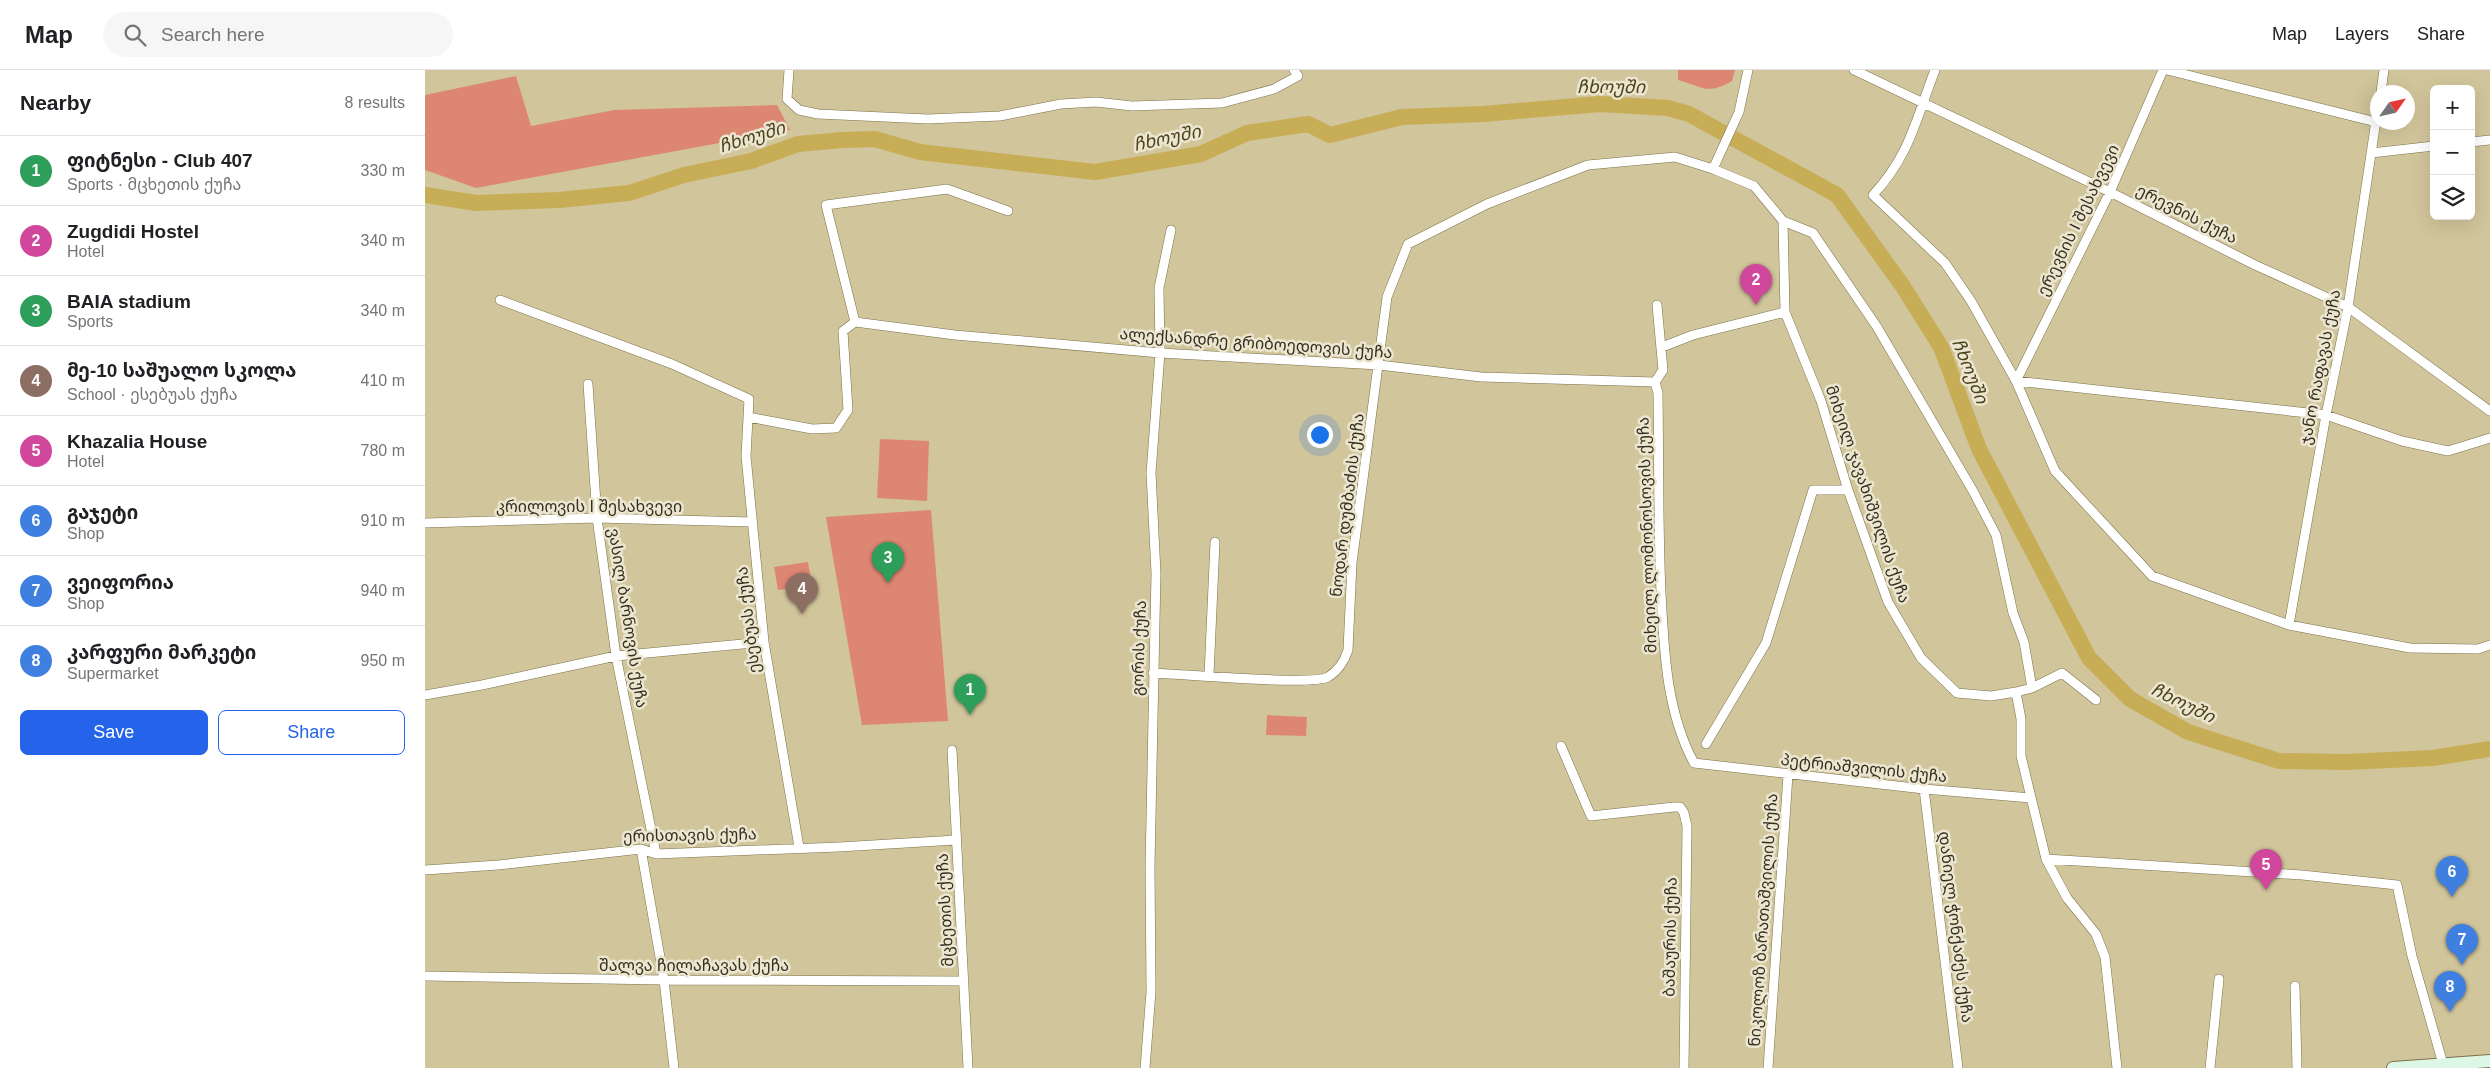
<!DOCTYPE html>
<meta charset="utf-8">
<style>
body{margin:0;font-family:Arial,"Noto Sans Georgian",sans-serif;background:#f6f6f6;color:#202124}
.controls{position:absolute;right:15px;top:15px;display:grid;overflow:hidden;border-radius:8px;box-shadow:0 5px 20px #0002}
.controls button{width:45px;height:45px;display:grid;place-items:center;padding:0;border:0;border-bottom:1px solid #e0e0e0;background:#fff;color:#202124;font:25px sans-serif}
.compass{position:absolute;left:1945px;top:15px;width:45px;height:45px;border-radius:50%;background:#fff;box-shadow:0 5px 20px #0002;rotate:56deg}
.you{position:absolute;left:894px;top:364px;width:18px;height:18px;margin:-12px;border:4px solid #fff;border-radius:50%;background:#1a73e8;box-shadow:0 0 0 8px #1a73e833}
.badge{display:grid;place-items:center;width:32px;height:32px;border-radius:50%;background:#2563eb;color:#fff;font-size:16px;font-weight:700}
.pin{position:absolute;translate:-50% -41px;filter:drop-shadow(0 1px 2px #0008)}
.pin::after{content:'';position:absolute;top:26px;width:18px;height:15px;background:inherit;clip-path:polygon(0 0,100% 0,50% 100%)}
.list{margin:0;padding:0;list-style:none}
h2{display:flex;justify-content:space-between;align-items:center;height:65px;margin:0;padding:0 20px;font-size:21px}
h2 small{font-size:16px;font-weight:400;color:#757577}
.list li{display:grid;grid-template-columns:32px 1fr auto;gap:15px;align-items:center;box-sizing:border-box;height:70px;padding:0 20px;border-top:1px solid #e0e0e0}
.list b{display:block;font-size:19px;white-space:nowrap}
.list p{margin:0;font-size:16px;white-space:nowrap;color:#757577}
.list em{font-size:16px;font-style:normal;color:#757577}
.actions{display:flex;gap:10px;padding:15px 20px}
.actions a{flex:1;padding:11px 0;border:1px solid #2563eb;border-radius:8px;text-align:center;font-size:18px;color:#2563eb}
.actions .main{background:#2563eb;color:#fff}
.icon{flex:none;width:28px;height:28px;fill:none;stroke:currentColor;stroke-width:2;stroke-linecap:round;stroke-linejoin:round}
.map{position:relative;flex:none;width:2065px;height:998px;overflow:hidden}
header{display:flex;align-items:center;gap:30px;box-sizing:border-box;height:70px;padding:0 25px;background:#fff;border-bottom:1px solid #e0e0e0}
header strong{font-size:24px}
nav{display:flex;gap:28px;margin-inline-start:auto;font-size:18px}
.search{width:350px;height:45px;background:#f6f6f6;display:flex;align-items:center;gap:12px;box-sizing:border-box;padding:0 18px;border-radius:28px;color:#757577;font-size:19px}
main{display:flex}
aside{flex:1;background:#fff}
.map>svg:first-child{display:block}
.green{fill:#dd8773}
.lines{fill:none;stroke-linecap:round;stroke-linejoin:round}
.river{stroke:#c6ad56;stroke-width:16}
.minor-casing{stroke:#7c714a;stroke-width:10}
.secondary-casing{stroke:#7c714a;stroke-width:14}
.minor{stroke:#fff;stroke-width:9}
.secondary{stroke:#ddf7e6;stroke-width:12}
.labels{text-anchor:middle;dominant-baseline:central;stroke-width:5;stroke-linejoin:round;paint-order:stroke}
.street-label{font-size:16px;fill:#342f1e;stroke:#ece6d0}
.water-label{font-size:18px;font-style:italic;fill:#4d431d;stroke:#ece6d0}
</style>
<header>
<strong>Map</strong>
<div class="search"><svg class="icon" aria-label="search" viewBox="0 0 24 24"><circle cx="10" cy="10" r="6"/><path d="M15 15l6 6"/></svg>Search here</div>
<nav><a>Map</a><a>Layers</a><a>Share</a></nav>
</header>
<main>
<aside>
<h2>Nearby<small>8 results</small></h2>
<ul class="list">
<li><span class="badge" style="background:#2e9e5b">1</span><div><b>ფიტნესი - Club 407</b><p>Sports · მცხეთის ქუჩა</p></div><em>330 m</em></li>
<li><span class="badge" style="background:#d1479c">2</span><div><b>Zugdidi Hostel</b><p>Hotel</p></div><em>340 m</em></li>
<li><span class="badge" style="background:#2e9e5b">3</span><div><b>BAIA stadium</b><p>Sports</p></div><em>340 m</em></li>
<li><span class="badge" style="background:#8d6e63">4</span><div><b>მე-10 საშუალო სკოლა</b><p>School · ესებუას ქუჩა</p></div><em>410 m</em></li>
<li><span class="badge" style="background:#d1479c">5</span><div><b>Khazalia House</b><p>Hotel</p></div><em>780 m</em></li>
<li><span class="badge" style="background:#3f7fe0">6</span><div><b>გაჯეტი</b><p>Shop</p></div><em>910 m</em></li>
<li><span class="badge" style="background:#3f7fe0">7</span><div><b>ვეიფორია</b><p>Shop</p></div><em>940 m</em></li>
<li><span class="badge" style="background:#3f7fe0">8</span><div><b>კარფური მარკეტი</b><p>Supermarket</p></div><em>950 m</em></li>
</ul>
<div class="actions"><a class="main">Save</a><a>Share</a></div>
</aside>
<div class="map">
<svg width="2065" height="998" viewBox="0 0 2065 998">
<rect width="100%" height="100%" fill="#d1c59b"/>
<path class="green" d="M1253 0H1310L1307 11C1281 26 1277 16 1253 10Z
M91 6 106 56 189 40 352 35 365 60 51 118 0 100V25Z
M455 369 504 371 502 431 452 428Z
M506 440 523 651 437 655 401 447Z
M383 492 387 515 353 520 349 497Z
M842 645 882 647 881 666 841 665Z"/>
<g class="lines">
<path class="river" d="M0 125 51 133 134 130 204 123 259 105 326 91 373 74 418 70 450 69 495 82 670 102 776 84 822 63 883 54 905 65 977 47 1058 44 1175 34 1243 38 1264 44 1412 125 1477 215 1516 277 1554 379 1664 588 1705 629 1763 662 1854 691 1922 692 2008 688 2065 679"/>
<defs>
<path id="minor" d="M364 0 362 29 374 40 393 44 503 49 575 46 636 34 671 32 707 36 797 33 849 19 873 6 869 0
M1429 0 1685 122 1830 195 1923 237 2065 341
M1510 0C1491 49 1485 85 1448 125L1520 193 1546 231 1591 311 1630 401 1727 506 1864 555 1985 578 2053 579 2065 575
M1738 0 1685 122 1591 311 1901 345 1977 371 2023 381 2065 368
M1742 0 1951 52
M1956 22 1959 0
M2046 72 2065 70
M1946 83 2009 76
M1288 99 1314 42 1323 0
M1358 151 1360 242 1396 331 1423 420 1463 532 1496 588 1532 623 1566 626 1591 622 1596 649V686L1621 789 1642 828 1671 864 1680 887 1692 998
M75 230 247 294 324 329 321 386 339 572 374 777
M1232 235 1238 300 1230 312 1233 323C1234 390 1233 456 1236 522 1239 580 1241 641 1269 693L1499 719 1606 728
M430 252 530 265 735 283 954 295 1056 307 1230 312
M430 252 401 135 522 119 583 141
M1237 277 1268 265 1360 242
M163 314 172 448 191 586 231 784
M323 347 387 359 411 358 423 340 418 261 430 252
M0 453 172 448 327 452
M1864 555 1901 345 1923 237 1952 44
M728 603C756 604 887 616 903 607 913 601 920 590 923 580L927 493 962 227 983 174 1062 134 1163 95 1250 87 1288 99 1329 116 1358 151 1388 163 1452 257 1548 421 1571 465 1588 543 1599 572 1607 618 1591 622
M784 605 790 472
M1607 618 1637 603 1671 630
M0 625 57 615 191 586 339 572
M1281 674 1341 573 1388 420H1423
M1136 676 1166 746 1249 737H1255L1259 743 1262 756 1259 998
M527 680 543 998
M1499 719 1533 998
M216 779 239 910 249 998
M1621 789 1877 805 1972 815 1987 886 2018 994
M0 800 73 795 216 779 231 784 414 777 531 770
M0 906 239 910 539 911
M1870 916 1872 998
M720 998 726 922 725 796 731 503 726 403 735 283 734 218 746 160
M1343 998 1363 705
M1785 998 1794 909"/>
<path id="secondary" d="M1968 998 2065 991"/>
</defs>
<use href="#minor" class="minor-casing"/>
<use href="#secondary" class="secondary-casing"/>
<use href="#minor" class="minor"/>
<use href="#secondary" class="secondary"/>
</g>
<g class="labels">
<g class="street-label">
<text transform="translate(1762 144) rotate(27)">ერევნის ქუჩა</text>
<text transform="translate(1653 150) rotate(-64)">ერევნის I შესახვევი</text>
<text transform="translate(831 273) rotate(4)">ალექსანდრე გრიბოედოვის ქუჩა</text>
<text transform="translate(1895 297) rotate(-79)">ჯანო რაფავას ქუჩა</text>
<text transform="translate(1443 424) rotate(71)">მიხეილ ჯავახიშვილის ქუჩა</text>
<text transform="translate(922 435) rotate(-83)">ნოდარ დუმბაძის ქუჩა</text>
<text x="164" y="436">კრილოვის I შესახვევი</text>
<text transform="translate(1222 465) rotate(-92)">მიხეილ ლომონოსოვის ქუჩა</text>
<text transform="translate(203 548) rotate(81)">ვასილ ბარნოვის ქუჩა</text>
<text transform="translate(323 550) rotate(-97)">ესებუას ქუჩა</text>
<text transform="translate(714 578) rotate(-88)">გორის ქუჩა</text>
<text transform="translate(1439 698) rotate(6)">პეტრიაშვილის ქუჩა</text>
<text transform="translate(265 765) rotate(-1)">ერისთავის ქუჩა</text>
<text transform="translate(520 840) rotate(-93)">მცხეთის ქუჩა</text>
<text transform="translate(1338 850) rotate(-86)">ნიკოლოზ ბარათაშვილის ქუჩა</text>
<text transform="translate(1531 857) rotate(83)">დანიელ ჭონქაძეს ქუჩა</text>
<text transform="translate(1245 867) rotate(-89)">ბაშაურის ქუჩა</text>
<text x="269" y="895">შალვა ჩილაჩავას ქუჩა</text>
</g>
<g class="water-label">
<text x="1186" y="17">ჩხოუში</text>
<text transform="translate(327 67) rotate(-17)">ჩხოუში</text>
<text transform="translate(742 68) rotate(-12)">ჩხოუში</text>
<text transform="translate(1545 301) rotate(68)">ჩხოუში</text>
<text transform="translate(1758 633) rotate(26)">ჩხოუში</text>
</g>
</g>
</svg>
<div class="controls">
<button>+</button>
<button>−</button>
<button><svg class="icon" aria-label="layers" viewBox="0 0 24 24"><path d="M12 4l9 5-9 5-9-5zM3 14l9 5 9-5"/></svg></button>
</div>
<svg class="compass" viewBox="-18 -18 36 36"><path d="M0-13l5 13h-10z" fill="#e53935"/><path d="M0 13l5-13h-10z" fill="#757577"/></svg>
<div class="you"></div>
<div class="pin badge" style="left:545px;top:645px;background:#2e9e5b">1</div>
<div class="pin badge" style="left:1331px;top:235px;background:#d1479c">2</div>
<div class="pin badge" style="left:463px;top:513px;background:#2e9e5b">3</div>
<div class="pin badge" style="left:377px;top:544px;background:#8d6e63">4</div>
<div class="pin badge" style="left:1841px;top:820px;background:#d1479c">5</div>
<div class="pin badge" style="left:2027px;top:827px;background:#3f7fe0">6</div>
<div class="pin badge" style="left:2037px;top:895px;background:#3f7fe0">7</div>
<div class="pin badge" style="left:2025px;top:942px;background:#3f7fe0">8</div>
</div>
</main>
